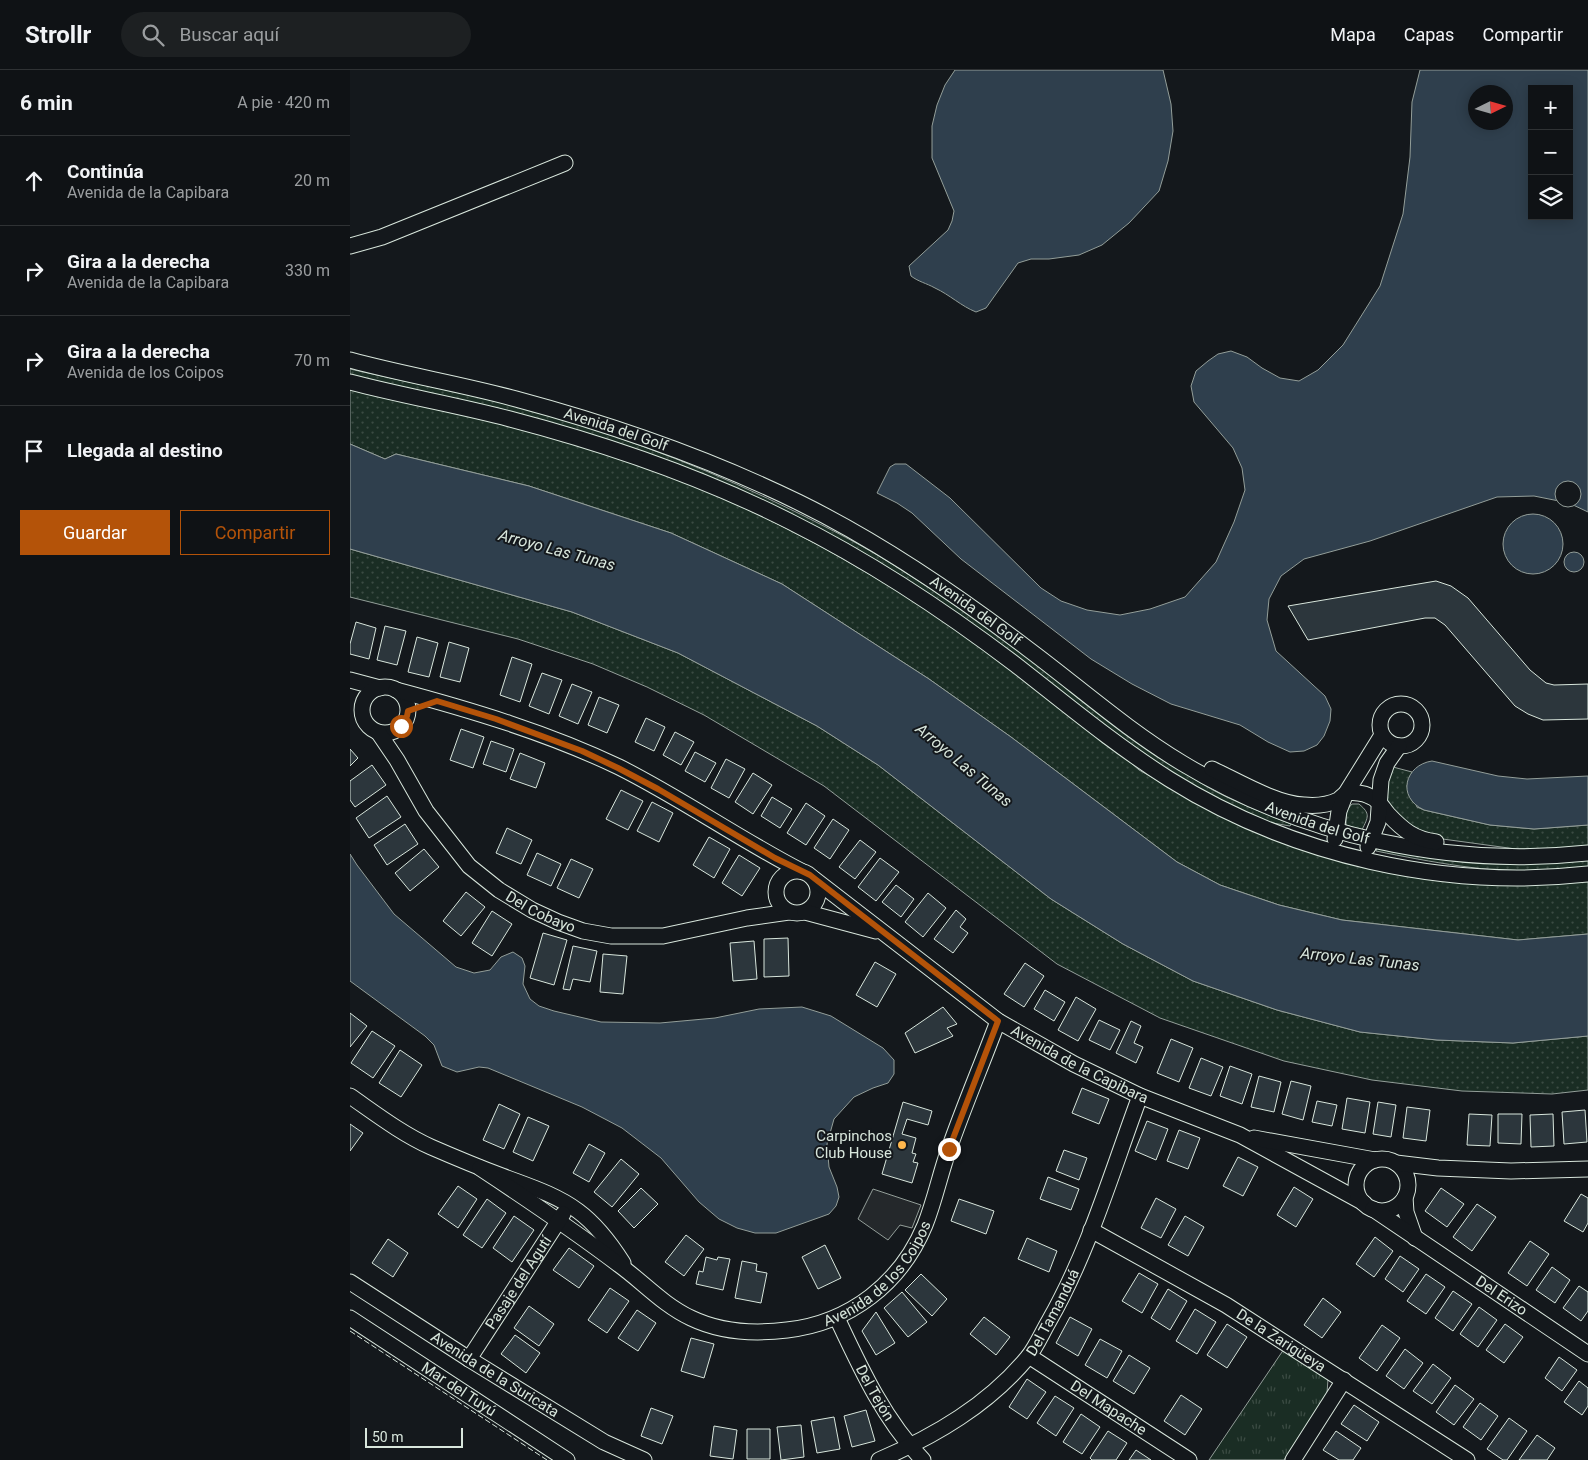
<!DOCTYPE html>
<html lang="es">
<meta charset="utf-8">
<style>
body{margin:0;font-family:Roboto,sans-serif;background:#1d2022;color:#f1f3f6}
.controls{position:absolute;right:15px;top:15px;display:grid;overflow:hidden;border-radius:0px;box-shadow:0 2px 12px #0003}
.controls button{width:45px;height:45px;display:grid;place-items:center;padding:0;border:0;border-bottom:1px solid #2f3234;background:#0f1215;color:#f1f3f6;font:25px sans-serif}
.compass{position:absolute;left:1118px;top:15px;width:45px;height:45px;border-radius:50%;background:#0f1215;box-shadow:0 2px 12px #0003;rotate:85deg}
.scale{position:absolute;left:15px;bottom:12px;width:98px;box-sizing:border-box;padding-left:5px;border:2px solid #d8e6dc;border-top:0;font-size:14px;line-height:18px;white-space:nowrap;color:#d8e6dc;-webkit-text-stroke:4px #14181c;paint-order:stroke}
.stop{position:absolute;width:15px;height:15px;margin:-11px;border:4px solid #b45309;border-radius:50%;background:#fff}
.stop.end{background:#b45309;border-color:#fff;box-shadow:0 1px 5px #0008}
.list{margin:0;padding:0;list-style:none}
h2{display:flex;justify-content:space-between;align-items:center;height:65px;margin:0;padding:0 20px;font-size:21px}
h2 small{font-size:16px;font-weight:400;color:#9b9ea0}
.list li{display:grid;grid-template-columns:32px 1fr auto;gap:15px;align-items:center;box-sizing:border-box;height:90px;padding:0 20px;border-top:1px solid #2f3234}
.list b{display:block;font-size:19px;white-space:nowrap}
.list p{margin:0;font-size:16px;white-space:nowrap;color:#9b9ea0}
.list em{font-size:16px;font-style:normal;color:#9b9ea0}
.actions{display:flex;gap:10px;padding:15px 20px}
.actions a{flex:1;padding:11px 0;border:1px solid #b45309;border-radius:0px;text-align:center;font-size:18px;color:#b45309}
.actions .main{background:#b45309;color:#fff}
.icon{flex:none;width:28px;height:28px;fill:none;stroke:currentColor;stroke-width:2;stroke-linecap:round;stroke-linejoin:round}
.map{position:relative;flex:none;width:1238px;height:1390px;overflow:hidden}
header{display:flex;align-items:center;gap:30px;box-sizing:border-box;height:70px;padding:0 25px;background:#0f1215;border-bottom:1px solid #2f3234}
header strong{font-size:24px}
nav{display:flex;gap:28px;margin-inline-start:auto;font-size:18px}
.search{width:350px;height:45px;background:#1d2022;display:flex;align-items:center;gap:12px;box-sizing:border-box;padding:0 18px;border-radius:28px;color:#9b9ea0;font-size:19px}
main{display:flex}
aside{flex:1;background:#0f1215}
.map>svg:first-child{display:block}
.grass{fill:url(#grass-dots);stroke:#939e99}
.park{fill:url(#park-tufts);stroke:#939e99}
.parking{fill:#24282b;stroke:#939e99}
.water{fill:#2f3f4d;stroke:#939e99;fill-rule:evenodd}
.pier{fill:#14181c;stroke:#939e99}
.building{fill:#2c363c;stroke:#d8e6dc}
.lines{fill:none;stroke-linecap:round;stroke-linejoin:round}
.minor-casing{stroke:#d8e6dc;stroke-width:17}
.minor{stroke:#14181c;stroke-width:15}
.fence{stroke:#d8e6dc;stroke-width:1;stroke-dasharray:6 2.5;stroke-linecap:butt}
.route{stroke:#b45309;stroke-width:6}
.poi-dot{fill:#ffb74d;stroke:#14181c;stroke-width:2}
.labels{text-anchor:middle;dominant-baseline:central;stroke-width:4;stroke-linejoin:round;paint-order:stroke}
.street-label{font-size:15px;fill:#d8e6dc;stroke:#14181c}
.poi-label{font-size:15px;fill:#d8e6dc;stroke:#14181c;text-anchor:end}
.water-label{font-size:16px;font-style:italic;fill:#d8e6dc;stroke:#14181c}
</style>
<header>
<strong>Strollr</strong>
<div class="search"><svg class="icon" aria-label="search" viewBox="0 0 24 24"><circle cx="10" cy="10" r="6"/><path d="M15 15l6 6"/></svg>Buscar aquí</div>
<nav><a>Mapa</a><a>Capas</a><a>Compartir</a></nav>
</header>
<main>
<aside>
<h2>6 min<small>A pie · 420 m</small></h2>
<ul class="list">
<li><svg class="icon" aria-label="ahead" viewBox="0 0 24 24"><path d="M12 20V5M6 11l6-6 6 6"/></svg><div><b>Continúa</b><p>Avenida de la Capibara</p></div><em>20 m</em></li>
<li><svg class="icon" aria-label="right" viewBox="0 0 24 24"><path d="M7 20v-9h11M14 6l5 5-5 5"/></svg><div><b>Gira a la derecha</b><p>Avenida de la Capibara</p></div><em>330 m</em></li>
<li><svg class="icon" aria-label="right" viewBox="0 0 24 24"><path d="M7 20v-9h11M14 6l5 5-5 5"/></svg><div><b>Gira a la derecha</b><p>Avenida de los Coipos</p></div><em>70 m</em></li>
<li><svg class="icon" aria-label="arrive" viewBox="0 0 24 24"><path d="M6 21V4h12l-3 4 3 4H6"/></svg><div><b>Llegada al destino</b></div></li>
</ul>
<div class="actions"><a class="main">Guardar</a><a>Compartir</a></div>
</aside>
<div class="map">
<svg width="1238" height="1390" viewBox="0 0 1238 1390">
<defs>
<pattern id="grass-dots" width="8" height="8" patternUnits="userSpaceOnUse" patternTransform="scale(1.25)"><rect width="8" height="8" fill="#1a2d24"/><path d="M2 2h.1M6 6h.1" fill="none" stroke="#3b4b43" stroke-width="1.8" stroke-linecap="round"/></pattern>
<pattern id="park-tufts" width="24" height="20" patternUnits="userSpaceOnUse" patternTransform="scale(1.25)"><rect width="24" height="20" fill="#1a2d24"/><path d="M3 7l-1-3M5 7V3M7 7l1-3M15 17l-1-3M17 17v-4M19 17l1-3" fill="none" stroke="#3b4b43"/></pattern>
</defs>
<rect width="100%" height="100%" fill="#14181c"/>
<path class="grass" d="M0 299C65 314 132 326 197 345 284 370 367 403 448 443 480 459 512 475 542 494 579 517 616 542 652 568 719 618 782 672 854 715 881 731 912 742 941 754L940 756 917 752 899 744 854 721 809 696 774 671 649 574 399 425 0 306Z
M0 318 124 347 251 381 342 414 412 446 474 478 576 537 762 676 789 700 890 756 993 792 1041 803 1238 811V864L1168 870 992 850 929 835 870 815 827 792 661 667 579 609 432 514 321 463 179 416 46 384 35 389 0 374Z
M0 479 222 542 328 583 467 656 528 695 701 829 773 874 843 911 927 940 1010 962 1087 970 1163 973 1238 966V1020L1202 1024 1112 1021 1022 1010 934 991 810 948 707 894 474 716 354 645 297 617 243 594 168 569 0 527Z
M1043 697 1062 702 1057 716 1067 737 1074 740 1140 755 1184 759 1238 755V778L1166 779 1078 767 1062 760 1037 736 1033 715Z
M1002 734H1009C1021 744 1018 747 1012 760L996 755V741Z
M1027 778C1067 786 1108 793 1149 794 1179 795 1208 792 1238 790V798C1224 799 1210 801 1196 802 1139 803 1081 792 1026 781Z"/>
<path class="park" d="M934 1279 978 1309 977 1323 934 1390H859Z"/>
<path class="parking" d="M523 1119 571 1135 562 1158 550 1155 538 1170 508 1149Z"/>
<path class="water" d="M605 0H813L821 34 823 61 818 91 809 121 779 153 752 175 729 185 699 189H681L668 193 636 238 626 242C611 236 600 225 585 218 576 213 569 212 561 206L559 196 598 160 602 151 604 141 582 88V56L587 35 595 15Z
M1070 0H1238V442L1219 433 1184 426 1147 427 1020 471 954 489 931 506 919 529 917 550 926 581 975 626 981 639 980 651 974 666 967 675 954 681 940 682 918 672 890 655 821 634 782 614 741 589 611 489 562 443 547 433 527 423 540 397 545 394H556L600 428 691 518 711 531 737 540 770 545 800 539 835 527 866 492 884 452 895 420 892 398 883 378 844 332 841 316 846 301 858 291 868 284 881 281 897 287 912 298 930 308 949 311 968 300 993 275 1030 216 1053 144 1060 87 1062 32ZM1182 19H1219V146H1182ZM1126 22H1156V52H1126Z
M0 374 35 389 46 384 179 416 321 463 432 514 579 609 661 667 827 792 870 815 929 835 992 850 1168 870 1238 864V966L1163 973 1087 970 1010 962 927 940 843 911 773 874 701 829 528 695 467 656 328 583 222 542 0 479Z
M1153 474a30 30 0 1 1 60 0a30 30 0 1 1-60 0Z
M1214 492a10 10 0 1 1 20 0a10 10 0 1 1-20 0Z
M1082 691 1148 706 1177 709 1238 706V755L1184 759 1140 755 1074 740C1046 727 1055 695 1082 691Z
M0 784 7 795 44 844 106 897 124 903 140 900 151 887 163 882 172 888 175 896 173 914 180 929 189 936 204 941 251 952 310 953 365 948 409 939 452 937 481 946 533 978 544 990V1004L538 1013 523 1018 504 1027 484 1049 477 1074 479 1097 487 1117 489 1127 486 1136 479 1144 426 1163H405L387 1158 369 1149 349 1132 311 1088 272 1058 232 1037 138 998 129 997 107 1002 92 996 84 975 75 966 0 911Z"/>
<path class="pier" d="M1205 424a13 13 0 1 1 26 0a13 13 0 1 1-26 0Z"/>
<path class="building" d="M1086 511 1101 516 1118 528 1180 600 1196 613 1204 615 1238 614V649L1193 650 1178 644 1165 636 1095 555 1085 548H1075L958 570 938 536Z
M6 552 26 558 19 589 0 584V574Z
M35 556 56 561 47 595 27 590Z
M67 567 88 573 79 607 58 602Z
M99 572 119 578 110 612 90 607Z
M162 587 182 594 170 632 150 625Z
M192 603 212 610 199 644 179 636Z
M222 614 242 622 228 654 209 646Z
M249 627 269 635 257 663 238 655Z
M296 648 315 657 304 681 285 672Z
M111 659 134 667 123 698 100 690Z
M325 662 344 672 331 695 313 685Z
M141 671 164 679 156 702 133 694Z
M0 679 8 688 0 696Z
M345 682 366 693 355 712 335 701Z
M170 683 195 693 186 718 160 709Z
M376 689 395 699 379 728 361 718Z
M22 695 36 715 5 737 0 730V711Z
M403 703 422 715 403 744 385 732Z
M271 720 293 731 278 760 256 749Z
M37 726 51 747 19 768 6 748Z
M422 727 442 739 430 758 411 746Z
M302 732 323 743 309 772 287 761Z
M456 733 475 746 456 775 437 763Z
M483 749 499 760 480 789 464 778Z
M55 754 68 774 37 795 24 775Z
M157 758 182 770 171 794 146 783Z
M359 767 380 779 364 808 343 795Z
M510 770 526 782 505 809 489 797Z
M74 779 89 797 60 821 45 803Z
M187 783 211 794 201 816 177 805Z
M389 785 410 798 392 826 372 813Z
M530 788 549 802 526 831 508 817Z
M221 789 243 799 229 828 207 818Z
M546 815 564 829 551 847 532 832Z
M116 822 135 837 111 866 93 851Z
M578 823 596 838 573 867 555 852Z
M606 840 616 849 610 857 618 863 603 883 584 869Z
M142 841 162 854 142 886 122 873Z
M193 863 217 870 204 915 180 908Z
M438 868 439 906 414 907V869Z
M404 871 407 909 383 911 380 873Z
M223 876 247 881 240 912 223 909 220 920 213 919Z
M253 884 277 886 273 924 250 922Z
M525 892 546 904 527 937 506 925Z
M675 893 694 906 674 937 654 924Z
M695 920 715 932 704 951 684 939Z
M726 927 746 939 728 971 708 960Z
M593 937 607 954 597 958 603 966 565 983 555 963Z
M0 943 17 956 0 977Z
M749 950 770 960 760 980 739 970Z
M781 951 791 956 784 973 793 977 786 993 766 983Z
M22 961 45 976 23 1008 1 993Z
M821 969 843 978 829 1012 807 1003Z
M50 980 72 995 51 1027 29 1013Z
M851 988 873 997 861 1026 839 1018Z
M880 996 902 1004 892 1034 870 1026Z
M909 1006 931 1012 924 1042 901 1037Z
M941 1011 961 1016 953 1050 932 1044Z
M732 1018 759 1029 749 1054 722 1043Z
M997 1028 1020 1032 1015 1063 992 1059Z
M967 1031 987 1035 982 1056 962 1052Z
M553 1032 582 1041 578 1055 557 1049 552 1064 566 1068 562 1083 566 1084 563 1092 568 1093 562 1113 532 1104Z
M1028 1032 1046 1035 1041 1067 1023 1064Z
M149 1034 170 1044 154 1079 133 1070Z
M1057 1037 1080 1040 1076 1071 1053 1068Z
M1235 1040 1237 1072 1214 1074 1212 1042Z
M1119 1044 1142 1045 1140 1076 1117 1075Z
M1148 1044H1172L1171 1074 1148 1073Z
M1203 1044 1204 1076 1181 1077 1180 1045Z
M178 1047 199 1056 183 1091 163 1082Z
M797 1051 818 1059 806 1090 785 1081Z
M0 1054 13 1063 0 1081Z
M829 1060 850 1068 838 1099 817 1091Z
M239 1074 255 1083 239 1112 223 1103Z
M714 1080 737 1088 729 1110 706 1101Z
M888 1087 908 1097 893 1126 873 1116Z
M271 1089 289 1104 262 1137 244 1122Z
M698 1107 729 1119 721 1140 690 1129Z
M108 1116 127 1129 108 1158 88 1144Z
M944 1117 963 1129 946 1157 927 1145Z
M291 1118 308 1134 284 1158 268 1141Z
M1091 1118 1114 1134 1097 1157 1075 1141Z
M1231 1124 1238 1128V1153L1233 1162 1214 1151Z
M806 1128 826 1139 811 1168 791 1158Z
M137 1129 156 1143 132 1178 113 1165Z
M609 1129 644 1141 636 1164 601 1151Z
M1127 1134 1146 1147 1122 1181 1103 1167Z
M164 1146 184 1160 162 1192 143 1178Z
M835 1146 854 1157 838 1186 818 1175Z
M336 1165 354 1179 334 1206 315 1192Z
M1025 1167 1043 1181 1024 1207 1006 1194Z
M677 1168 707 1181 699 1202 668 1189Z
M38 1169 58 1183 43 1207 22 1193Z
M1180 1171 1199 1184 1177 1216 1158 1203Z
M475 1175 491 1208 468 1219 452 1187Z
M219 1178 244 1196 229 1218 203 1200Z
M1050 1186 1069 1199 1053 1222 1035 1209Z
M356 1187 367 1190 368 1187 380 1189 373 1220 346 1214 349 1201 353 1202Z
M392 1191 407 1194 406 1201 417 1203 411 1233 385 1228Z
M1202 1197 1220 1210 1205 1233 1186 1220Z
M789 1203 808 1214 792 1243 772 1231Z
M571 1204 597 1229 582 1246 555 1220Z
M1076 1204 1095 1217 1076 1244 1057 1231Z
M1229 1216 1238 1222V1241L1231 1251 1213 1238Z
M260 1218 279 1231 257 1263 238 1250Z
M818 1219 837 1231 820 1260 801 1248Z
M1103 1221 1122 1234 1103 1261 1085 1248Z
M552 1222 577 1252 558 1267 534 1238Z
M973 1228 991 1242 972 1268 954 1255Z
M179 1236 204 1254 189 1276 164 1258Z
M1129 1237 1147 1250 1128 1277 1110 1264Z
M845 1239 866 1252 847 1284 826 1271Z
M287 1240 306 1253 288 1281 268 1268Z
M526 1242 545 1273 526 1285 512 1261Z
M634 1247 660 1267 646 1285 620 1264Z
M720 1247 742 1259 728 1286 706 1273Z
M877 1254 897 1267 877 1298 857 1285Z
M1155 1254 1173 1267 1154 1293 1136 1280Z
M1032 1255 1050 1268 1027 1301 1009 1288Z
M165 1265 190 1283 176 1303 151 1284Z
M341 1268 364 1274 354 1308 331 1301Z
M750 1269 772 1281 757 1308 735 1295Z
M1055 1279 1073 1293 1054 1319 1036 1306Z
M779 1285 800 1298 784 1324 763 1311Z
M1209 1287 1227 1300 1212 1321 1195 1308Z
M1083 1294 1101 1308 1082 1334 1063 1321Z
M677 1309 696 1322 677 1349 659 1337Z
M1229 1311 1238 1318V1336L1232 1345 1214 1332Z
M1105 1315 1124 1329 1104 1355 1086 1342Z
M831 1325 852 1339 835 1365 814 1351Z
M705 1326 724 1338 706 1366 687 1353Z
M1130 1333 1148 1346 1131 1370 1113 1357Z
M1004 1335 1029 1352 1017 1371 991 1354Z
M301 1338 323 1346 312 1374 291 1366Z
M516 1340 525 1371 502 1377 494 1346Z
M731 1344 750 1357 732 1384 713 1372Z
M484 1347 490 1379 467 1383 461 1351Z
M1159 1348 1177 1361 1157 1390H1153L1137 1379Z
M451 1355 454 1387 431 1390 427 1357Z
M364 1356 387 1360 383 1389 360 1386Z
M397 1359H420V1389H397Z
M758 1361 777 1373 766 1390H742L740 1388Z
M986 1361 1011 1378 1003 1390H989L973 1380Z
M1187 1365 1205 1378 1197 1390H1169Z
M786 1380 801 1390H779Z"/>
<g class="lines">
<defs>
<g id="minor">
<path d="M0 176 32 167 215 93"/>
<path id="s1" d="M0 290C55 305 111 314 166 329 263 355 358 388 448 432 530 472 606 524 678 579 729 617 777 660 832 693 953 766 1097 798 1238 783"/>
<path d="M0 312C53 326 107 335 160 349 256 374 352 407 441 452 521 492 595 541 666 595 716 634 765 675 819 709 942 786 1094 820 1238 804"/>
<path d="M0 610 30 618"/>
<circle cx="35" cy="640" r="23"/>
<path d="M46 620C121 640 198 663 269 697 331 728 389 769 451 801"/>
<circle cx="1051" cy="655" r="21"/>
<path id="s2" d="M28 662 47 690 76 741 119 796 149 820 182 840 208 852 233 861 261 866H313L397 848 439 842"/>
<path d="M862 699C888 711 926 734 954 735 965 736 978 735 988 730 991 728 994 724 997 723 1003 722 1014 723 1019 726 1029 729 1032 737 1038 744 1053 760 1064 769 1086 772"/>
<path d="M985 769 989 741 996 723 1032 665"/>
<path d="M1018 777 1028 752 1031 710 1037 693 1049 676"/>
<circle cx="447" cy="822" r="21"/>
<path id="s3" d="M464 809 648 951 724 994 790 1026 890 1065 1014 1133"/>
<path d="M455 842 526 861"/>
<path d="M0 1026C26 1044 52 1064 81 1077 104 1087 128 1097 152 1106 178 1116 205 1124 228 1141 247 1155 261 1174 273 1193"/>
<path d="M904 1068 1025 1090"/>
<circle cx="1032" cy="1115" r="26"/>
<path d="M1046 1093 1088 1098 1161 1101 1238 1099"/>
<path id="s4" d="M130 1098C177 1129 223 1160 268 1194 292 1211 313 1235 341 1248 370 1262 405 1264 437 1260 500 1253 551 1213 575 1155 585 1130 590 1104 599 1079 614 1036 632 994 648 951"/>
<path d="M1055 1127 1056 1142 1065 1168"/>
<path id="s5" d="M1023 1139 1238 1284"/>
<path id="s6" d="M741 1160 876 1235 1117 1390"/>
<path id="s7" d="M0 1212 119 1289 254 1372 294 1390"/>
<path id="s8" d="M0 1248 217 1390"/>
<path id="s9" d="M487 1248C510 1297 534 1350 573 1390"/>
<path id="s10" d="M679 1286 839 1390"/>
<path id="s11" d="M119 1289 213 1144"/>
<path id="s12" d="M529 1390C585 1366 638 1335 678 1287 686 1277 692 1263 699 1251 739 1181 762 1101 790 1026"/>
<path d="M943 1390 994 1310"/>
</g>
</defs>
<use href="#minor" class="minor-casing"/>
<use href="#minor" class="minor"/>
<path class="fence" d="M0 1261 197 1390"/>
</g>
<g class="lines">
<path class="route" d="M51 656 57 646 58 641 87 631 146 649 232 681 268 698 308 719 425 788 460 805 648 951 599 1079"/>
</g>
<circle class="poi-dot" cx="552" cy="1075" r="5"/>
<g class="labels">
<g class="street-label">
<text stroke="none"><textPath href="#s1" startOffset="275">Avenida del Golf</textPath></text>
<text stroke="none"><textPath href="#s1" startOffset="680">Avenida del Golf</textPath></text>
<text stroke="none"><textPath href="#s1" startOffset="1085">Avenida del Golf</textPath></text>
<text stroke="none"><textPath href="#s2" startOffset="248">Del Cobayo</textPath></text>
<text stroke="none"><textPath href="#s3" startOffset="325">Avenida de la Capibara</textPath></text>
<text stroke="none"><textPath href="#s4" startOffset="469">Avenida de los Coipos</textPath></text>
<text stroke="none"><textPath href="#s11" startOffset="91">Pasaje del Agutí</textPath></text>
<text stroke="none"><textPath href="#s5" startOffset="155">Del Erizo</textPath></text>
<text stroke="none"><textPath href="#s12" startOffset="234">Del Tamanduá</textPath></text>
<text stroke="none"><textPath href="#s6" startOffset="220">De la Zarigüeya</textPath></text>
<text stroke="none"><textPath href="#s7" startOffset="172">Avenida de la Suricata</textPath></text>
<text stroke="none"><textPath href="#s8" startOffset="130">Mar del Tuyú</textPath></text>
<text stroke="none"><textPath href="#s9" startOffset="84">Del Tejón</textPath></text>
<text stroke="none"><textPath href="#s10" startOffset="95">Del Mapache</textPath></text>
</g>
<g class="poi-label">
<text x="542" y="1066">Carpinchos<tspan x="542" dy="17">Club House</tspan></text>
</g>
<g class="water-label">
<text transform="translate(207 480) rotate(15)">Arroyo Las Tunas</text>
<text transform="translate(614 695) rotate(40)">Arroyo Las Tunas</text>
<text transform="translate(1010 889) rotate(6)">Arroyo Las Tunas</text>
</g>
</g>
</svg>
<div class="controls">
<button>+</button>
<button>−</button>
<button><svg class="icon" aria-label="layers" viewBox="0 0 24 24"><path d="M12 4l9 5-9 5-9-5zM3 14l9 5 9-5"/></svg></button>
</div>
<svg class="compass" viewBox="-18 -18 36 36"><path d="M0-13l5 13h-10z" fill="#e53935"/><path d="M0 13l5-13h-10z" fill="#9b9ea0"/></svg>
<div class="scale">50 m</div>
<div class="stop" style="left:51px;top:656px"></div>
<div class="stop end" style="left:599px;top:1079px"></div>
</div>
</main>
